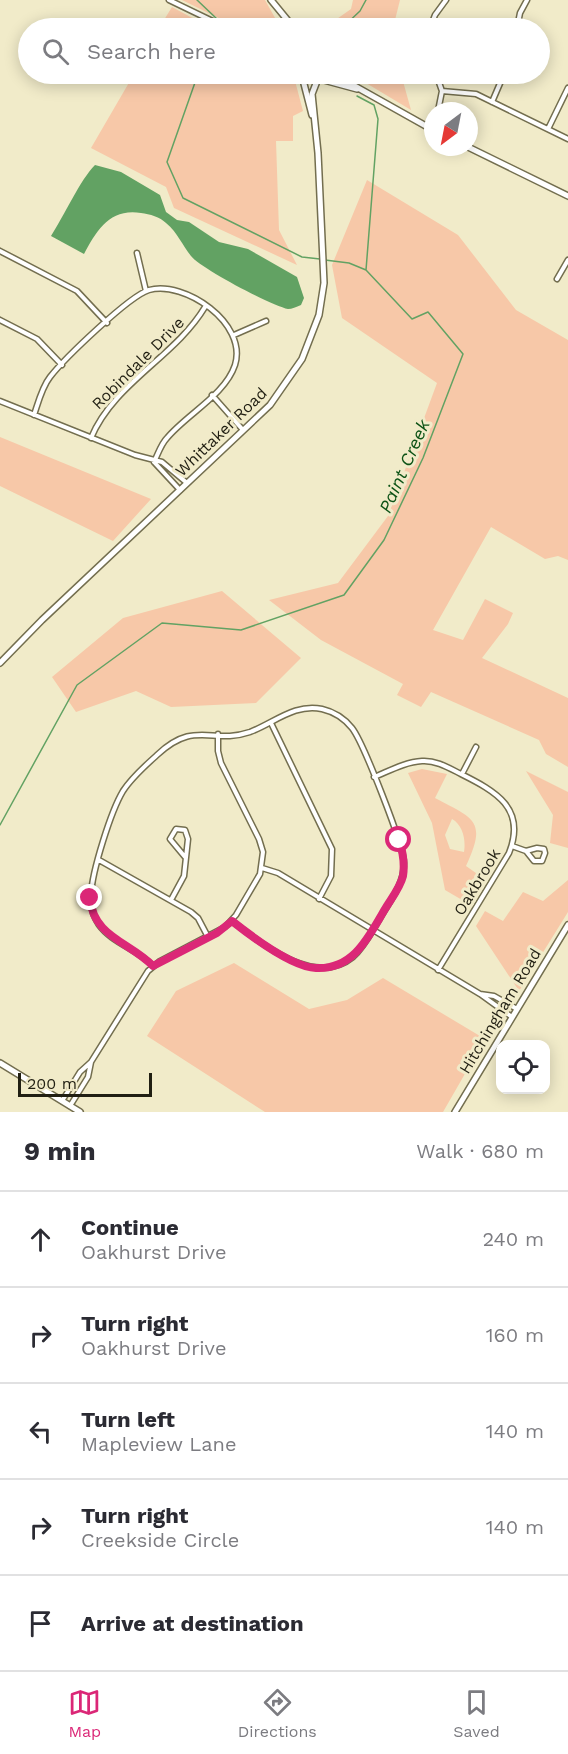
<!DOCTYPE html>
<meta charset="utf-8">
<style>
body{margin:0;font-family:"Work Sans",sans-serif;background:#f7f7f7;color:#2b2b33}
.controls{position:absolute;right:18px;bottom:18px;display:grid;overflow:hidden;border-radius:12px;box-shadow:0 3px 15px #0003}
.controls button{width:54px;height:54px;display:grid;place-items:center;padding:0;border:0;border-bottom:2px solid #e1e1e2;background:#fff;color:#2b2b33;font:30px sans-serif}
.compass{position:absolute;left:424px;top:102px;width:54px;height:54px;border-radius:50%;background:#fff;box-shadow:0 3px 15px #0003;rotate:212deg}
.scale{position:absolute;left:18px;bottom:15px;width:134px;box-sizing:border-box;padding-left:6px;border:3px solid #211f13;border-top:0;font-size:16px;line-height:21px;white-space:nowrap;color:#211f13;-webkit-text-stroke:4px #f1ebc9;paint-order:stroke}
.stop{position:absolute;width:18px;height:18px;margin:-14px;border:4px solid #db2777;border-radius:50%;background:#fff}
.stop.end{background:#db2777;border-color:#fff;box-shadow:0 2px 6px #0008}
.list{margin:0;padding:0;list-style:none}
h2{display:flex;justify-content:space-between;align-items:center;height:78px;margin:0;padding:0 24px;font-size:26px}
h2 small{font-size:20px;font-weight:400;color:#7c7c81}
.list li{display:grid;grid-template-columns:39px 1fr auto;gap:18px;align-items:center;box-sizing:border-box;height:96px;padding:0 24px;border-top:2px solid #e1e1e2}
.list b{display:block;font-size:22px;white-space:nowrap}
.list p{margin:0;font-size:20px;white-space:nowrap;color:#7c7c81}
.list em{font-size:20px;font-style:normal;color:#7c7c81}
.icon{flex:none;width:33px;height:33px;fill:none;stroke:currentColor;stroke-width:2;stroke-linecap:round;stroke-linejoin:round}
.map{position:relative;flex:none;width:568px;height:1112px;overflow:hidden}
.search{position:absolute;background:#fff;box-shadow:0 3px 15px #0003;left:18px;right:18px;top:18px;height:66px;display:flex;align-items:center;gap:15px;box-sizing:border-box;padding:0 21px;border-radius:33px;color:#7c7c81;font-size:22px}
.sheet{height:558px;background:#fff}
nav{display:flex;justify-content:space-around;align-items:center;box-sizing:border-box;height:84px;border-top:2px solid #e1e1e2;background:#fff;font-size:16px;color:#7c7c81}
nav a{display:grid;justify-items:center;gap:3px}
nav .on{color:#db2777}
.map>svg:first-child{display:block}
.green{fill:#f7c8a8;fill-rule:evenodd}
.water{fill:#62a263}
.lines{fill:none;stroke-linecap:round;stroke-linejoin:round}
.stream{stroke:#62a263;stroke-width:1.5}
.street-casing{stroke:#736e4f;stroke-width:7}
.secondary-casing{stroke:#736e4f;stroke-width:8}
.street{stroke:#fff;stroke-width:4}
.secondary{stroke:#fff;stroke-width:5}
.route{stroke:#db2777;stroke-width:8}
.labels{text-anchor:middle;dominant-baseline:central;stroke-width:6;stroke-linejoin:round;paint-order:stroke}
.street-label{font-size:16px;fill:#211f13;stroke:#f1ebc9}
.water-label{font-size:18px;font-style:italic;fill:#0d5316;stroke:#f1ebc9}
</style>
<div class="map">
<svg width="568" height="1112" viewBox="0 0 568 1112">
<rect width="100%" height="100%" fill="#f1ebc9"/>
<path class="green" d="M182 0H265L279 25 278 28H239Z
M353 0H400L393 28H324L351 9Z
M172 7 211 28H159Z
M134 74H291L294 77 303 111 293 116V141H276L279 230 297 265 174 208 166 187 91 148Z
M351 74H401L411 110Z
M367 180 458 235 516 310 568 340V560L558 556 545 559 491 527 433 630 463 640 485 599 513 613 508 624 482 658 568 698V767L546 754 539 740 431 692 421 707 397 695 403 684 321 640 269 600 338 583 388 516 437 383 342 318 332 265Z
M0 437 151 499 113 541 0 486Z
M222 591 301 658 256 703 171 707 136 691 76 712 52 677 123 618Z
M422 769 447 774 435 798C475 819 487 821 466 866L483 878 469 904 445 890 432 823 408 773ZM452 819C463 825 466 840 464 852L450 849 445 835Z
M526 771 568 792V848L550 843 553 815Z
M568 880V912L519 991 476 926 485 911 503 921 523 892 543 901Z
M234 963 309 1009 347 1000 383 978 485 1039 443 1112H265L147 1036 176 991Z"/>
<path class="water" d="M95 165 121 172 160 195 166 212 177 220 189 222 219 242 248 249 297 277 304 298 301 305C296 307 292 309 288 309 272 306 200 268 191 256 182 245 178 233 166 223 160 217 150 214 141 213 110 208 97 230 84 254L51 236C64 216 80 180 95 165Z"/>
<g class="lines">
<path class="stream" d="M197 0 217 19
M214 28V27
M342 28 360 11 366 0
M198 74 167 162 183 198 302 257 320 259
M338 74 340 75
M357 96 374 105 378 119 366 270
M0 825 77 685 162 623 241 630 344 595 384 540 423 458 463 354 428 312 412 319 366 270 349 263 325 260"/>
<defs>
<path id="street" d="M169 0 227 28
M430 28 435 15 446 0
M517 28 520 13 527 0
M436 74 442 91 438 111
M442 91 476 94 568 139
M492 102 504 74
M548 129 568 88
M0 251 77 291 107 323
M137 253 146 291
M557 279 568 260
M0 320 37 339 62 365
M234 335 266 321
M212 395 243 430
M0 401 135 455 162 462 187 483
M34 415C38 403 42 387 50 377 64 359 129 296 149 290 184 280 248 323 235 365 225 395 187 414 167 438 161 444 158 454 154 462
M91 438C114 383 175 357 205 307
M154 462 180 490
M271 723 332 849 331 876 319 899
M462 774 476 747
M374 777C389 771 405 762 422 761 436 760 449 768 461 774 495 791 527 808 509 853L438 970
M512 846 526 851 534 861H542L545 853 544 849 537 848 526 851
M99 860 191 912 198 918 208 937
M262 868 278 873 480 994
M171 900 184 876 188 839 185 830 176 829 170 839 185 857
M153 966C137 949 112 943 99 925 93 916 90 905 91 895 92 871 111 811 123 791 132 777 145 766 157 755 195 719 212 745 250 732 274 723 295 703 322 709 335 712 344 718 352 728 363 742 404 846 404 863 404 885 389 902 379 920 371 933 364 947 353 957 315 988 262 944 232 921
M512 1017 480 994 494 996 517 1009
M91 1062 148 971 160 961 225 927 236 915 260 874 263 852 259 839 221 763 218 751V734
M62 1101 80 1072 91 1062 88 1077 70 1106"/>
<path id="secondary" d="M271 0 294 28
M327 74 334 79 351 84 433 130
M302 76 312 115
M320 79 357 89
M468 147 568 196
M0 663 42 620 270 405 302 359 319 315 324 283 318 153 312 94 317 81
M0 1063 80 1112
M455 1112 568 925"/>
</defs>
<use href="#street" class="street-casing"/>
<use href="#secondary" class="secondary-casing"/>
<use href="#street" class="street"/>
<use href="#secondary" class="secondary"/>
</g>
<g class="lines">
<path class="route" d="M90 898C93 937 130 942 153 966L217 933 232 921C251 936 292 967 316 968 354 970 369 936 385 909 391 899 400 888 403 876 405 863 403 852 399 840"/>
</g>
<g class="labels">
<g class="street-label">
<text transform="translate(138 363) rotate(-45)">Robindale Drive</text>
<text transform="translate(221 432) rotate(-44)">Whittaker Road</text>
<text transform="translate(477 882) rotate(-59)">Oakbrook</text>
<text transform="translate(500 1011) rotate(-59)">Hitchingham Road</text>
</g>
<g class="water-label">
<text transform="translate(404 466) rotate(-66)">Paint Creek</text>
</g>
</g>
</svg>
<div class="controls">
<button><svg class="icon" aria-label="locate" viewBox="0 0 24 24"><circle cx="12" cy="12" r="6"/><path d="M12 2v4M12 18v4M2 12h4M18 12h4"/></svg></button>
</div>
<svg class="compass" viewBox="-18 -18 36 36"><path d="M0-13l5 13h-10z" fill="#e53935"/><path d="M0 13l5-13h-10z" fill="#7c7c81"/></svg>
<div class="scale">200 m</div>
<div class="stop" style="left:399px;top:840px"></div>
<div class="stop end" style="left:90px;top:898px"></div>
<div class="search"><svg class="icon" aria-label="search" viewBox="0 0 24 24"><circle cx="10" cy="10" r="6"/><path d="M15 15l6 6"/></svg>Search here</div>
</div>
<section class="sheet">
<h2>9 min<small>Walk · 680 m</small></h2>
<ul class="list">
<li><svg class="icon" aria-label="ahead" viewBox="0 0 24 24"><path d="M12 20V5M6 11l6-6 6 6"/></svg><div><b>Continue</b><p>Oakhurst Drive</p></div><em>240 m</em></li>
<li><svg class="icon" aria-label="right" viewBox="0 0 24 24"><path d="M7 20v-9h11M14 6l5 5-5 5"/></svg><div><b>Turn right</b><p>Oakhurst Drive</p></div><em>160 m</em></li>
<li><svg class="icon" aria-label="left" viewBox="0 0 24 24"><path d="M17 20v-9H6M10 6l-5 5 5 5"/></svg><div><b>Turn left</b><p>Mapleview Lane</p></div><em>140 m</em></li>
<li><svg class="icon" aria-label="right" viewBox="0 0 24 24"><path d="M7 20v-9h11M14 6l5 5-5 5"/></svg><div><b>Turn right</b><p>Creekside Circle</p></div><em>140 m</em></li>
<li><svg class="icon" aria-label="arrive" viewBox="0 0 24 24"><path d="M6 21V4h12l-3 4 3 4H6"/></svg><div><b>Arrive at destination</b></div></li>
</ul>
</section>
<nav>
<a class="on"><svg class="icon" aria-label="map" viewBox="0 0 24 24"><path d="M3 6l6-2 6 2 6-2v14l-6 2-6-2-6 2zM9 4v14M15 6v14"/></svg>Map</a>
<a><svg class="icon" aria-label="directions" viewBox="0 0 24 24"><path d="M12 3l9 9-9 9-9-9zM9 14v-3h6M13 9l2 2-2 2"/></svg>Directions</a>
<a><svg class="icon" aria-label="saved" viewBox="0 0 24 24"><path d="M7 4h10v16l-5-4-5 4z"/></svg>Saved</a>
</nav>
